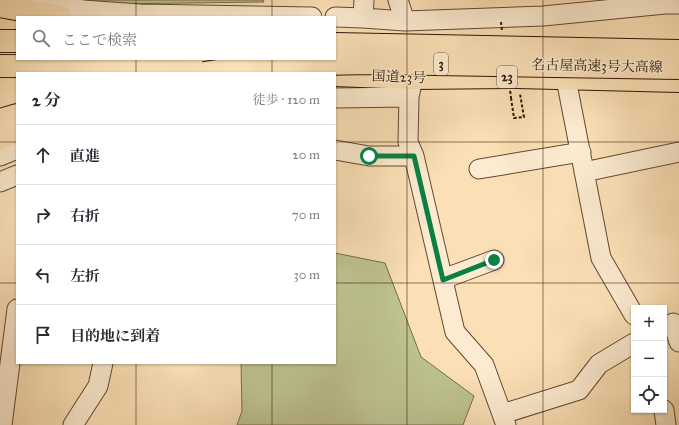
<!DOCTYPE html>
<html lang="ja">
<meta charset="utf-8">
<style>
body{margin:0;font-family:"IM FELL Great Primer","Noto Serif JP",serif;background:#f2f2f3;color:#2b2b33}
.controls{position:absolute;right:12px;bottom:12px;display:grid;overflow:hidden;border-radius:0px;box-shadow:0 1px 3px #0004}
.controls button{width:36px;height:36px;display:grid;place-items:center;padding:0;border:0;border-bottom:1px solid #e1e1e2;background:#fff;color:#2b2b33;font:20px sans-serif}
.stop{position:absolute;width:12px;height:12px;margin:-9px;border:3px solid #0b8043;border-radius:50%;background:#fff}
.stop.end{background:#0b8043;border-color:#fff;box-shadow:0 1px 4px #0008}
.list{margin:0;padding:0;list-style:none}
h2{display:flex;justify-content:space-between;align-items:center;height:52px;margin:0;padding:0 16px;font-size:17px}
h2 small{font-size:13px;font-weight:400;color:#7c7c81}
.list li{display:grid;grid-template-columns:26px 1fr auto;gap:12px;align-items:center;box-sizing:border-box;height:60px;padding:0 16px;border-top:1px solid #e1e1e2}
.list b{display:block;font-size:15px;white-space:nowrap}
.list em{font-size:13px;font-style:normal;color:#7c7c81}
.icon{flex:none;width:22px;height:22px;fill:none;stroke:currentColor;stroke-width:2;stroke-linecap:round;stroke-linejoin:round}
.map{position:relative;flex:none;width:679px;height:425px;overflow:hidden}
.search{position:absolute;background:#fff;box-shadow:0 1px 3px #0004;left:16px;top:16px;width:320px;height:44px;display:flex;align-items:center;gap:10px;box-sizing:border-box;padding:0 14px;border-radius:0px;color:#7c7c81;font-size:15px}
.panel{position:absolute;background:#fff;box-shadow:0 1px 3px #0004;left:16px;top:72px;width:320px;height:292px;border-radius:0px}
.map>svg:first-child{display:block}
.green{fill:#bdc28f;stroke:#766c4a}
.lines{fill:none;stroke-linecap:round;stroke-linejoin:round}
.minor-casing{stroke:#624831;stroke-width:21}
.highway-casing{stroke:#2f1505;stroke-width:24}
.path{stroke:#2f1505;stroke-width:2;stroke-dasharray:3 2;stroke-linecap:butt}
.minor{stroke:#fcebd0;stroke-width:19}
.highway{stroke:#fbe0b6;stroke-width:22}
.highway-bridge-casing{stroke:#2f1505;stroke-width:24;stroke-linecap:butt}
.path-bridge{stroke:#2f1505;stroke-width:2;stroke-dasharray:3 2;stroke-linecap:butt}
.highway-bridge{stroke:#fbe0b6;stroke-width:22}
.route{stroke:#0b8043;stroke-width:5}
.grid{fill:none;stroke:#2f1505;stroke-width:1;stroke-opacity:0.55}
.labels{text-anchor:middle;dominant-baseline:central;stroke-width:3;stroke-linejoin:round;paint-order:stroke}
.shield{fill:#fcebd0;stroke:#6c5542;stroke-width:1}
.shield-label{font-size:13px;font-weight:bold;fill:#2f1505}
.street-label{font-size:14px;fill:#2f1505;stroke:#fcebd0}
</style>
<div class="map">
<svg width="679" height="425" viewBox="0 0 679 425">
<rect width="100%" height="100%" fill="#fbe0b6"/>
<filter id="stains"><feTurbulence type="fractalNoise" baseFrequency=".005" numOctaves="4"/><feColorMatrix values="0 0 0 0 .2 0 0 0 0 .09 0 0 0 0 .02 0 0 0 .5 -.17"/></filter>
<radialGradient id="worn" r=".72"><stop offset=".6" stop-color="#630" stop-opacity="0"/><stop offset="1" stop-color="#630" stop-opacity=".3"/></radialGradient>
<path class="green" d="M82 0H263L264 2 107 4Z
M335 253 385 263 421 357 474 396 463 425H237L242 411 241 363H335Z"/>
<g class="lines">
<defs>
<path id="minor" d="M30 0 83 10 140 14 312 17
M398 0 405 21
M335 17 363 18 405 21 543 16 665 4H679
M363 18 364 0
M413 78 409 97 408 142 414 156 455 332 484 365 506 425
M566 79 601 258 634 315
M335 98 409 97
M335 150 369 156H414
M0 156 17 149
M479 169 581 152
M584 172 679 152
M0 182 17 175
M443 279 494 260
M673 323 679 342
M664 410 666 425
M502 414 579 390 599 364 634 343
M2 425 17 309
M73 425 98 386 103 363"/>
<path id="highway" d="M0 6 60 17
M0 41H17
M0 66 162 67 225 70
M335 75 413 78 517 77 679 81
M0 120 17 115
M0 138 17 131"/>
</defs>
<use href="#minor" class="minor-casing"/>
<use href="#highway" class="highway-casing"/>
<path class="path" d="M511 98 514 118 524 117 520 94"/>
<use href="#minor" class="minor"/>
<use href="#highway" class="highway"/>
<defs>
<path id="highway-bridge" d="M335 44 679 51
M204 73C261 64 318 64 375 63L679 68"/>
</defs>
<use href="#highway-bridge" class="highway-bridge-casing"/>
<path class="path-bridge" d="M501 22 502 31
M509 81 511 98"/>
<use href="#highway-bridge" class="highway-bridge"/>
</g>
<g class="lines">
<path class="route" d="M369 156H414L443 280 494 260"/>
</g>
<path class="grid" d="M136 0V17M272 0V17M407 0V425M543 0V425M136 59V73M272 59V73M0 142H17M335 142H679M0 283H17M335 283H679M136 363V425M272 363V425"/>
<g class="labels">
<g class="shield">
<rect x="434" y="53" width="14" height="22" rx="3"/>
<rect x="497" y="66" width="20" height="22" rx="3"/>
</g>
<g class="shield-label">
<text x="441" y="64">3</text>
<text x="507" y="77">23</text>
</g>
<g class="street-label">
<text transform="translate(597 66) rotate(1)">名古屋高速3号大高線</text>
<text transform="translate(399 77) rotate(2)">国道23号</text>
</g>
</g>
<rect width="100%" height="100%" filter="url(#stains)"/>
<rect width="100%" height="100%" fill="url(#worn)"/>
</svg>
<div class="controls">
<button>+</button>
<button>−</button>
<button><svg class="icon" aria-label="locate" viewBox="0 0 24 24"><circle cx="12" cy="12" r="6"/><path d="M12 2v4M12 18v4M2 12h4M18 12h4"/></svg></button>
</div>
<div class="stop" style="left:369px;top:156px"></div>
<div class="stop end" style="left:494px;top:260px"></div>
<div class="search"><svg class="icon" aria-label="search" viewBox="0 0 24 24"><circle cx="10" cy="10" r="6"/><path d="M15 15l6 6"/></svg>ここで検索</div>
<section class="panel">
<h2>2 分<small>徒歩 · 120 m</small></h2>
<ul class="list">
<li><svg class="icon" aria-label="ahead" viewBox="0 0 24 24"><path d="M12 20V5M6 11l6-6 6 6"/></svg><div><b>直進</b></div><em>20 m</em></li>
<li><svg class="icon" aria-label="right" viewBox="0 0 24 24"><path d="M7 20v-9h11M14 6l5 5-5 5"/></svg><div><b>右折</b></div><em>70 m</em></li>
<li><svg class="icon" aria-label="left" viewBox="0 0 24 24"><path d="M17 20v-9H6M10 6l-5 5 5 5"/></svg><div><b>左折</b></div><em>30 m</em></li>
<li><svg class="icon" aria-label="arrive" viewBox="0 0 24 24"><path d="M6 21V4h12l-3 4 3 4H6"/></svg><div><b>目的地に到着</b></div></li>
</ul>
</section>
</div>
